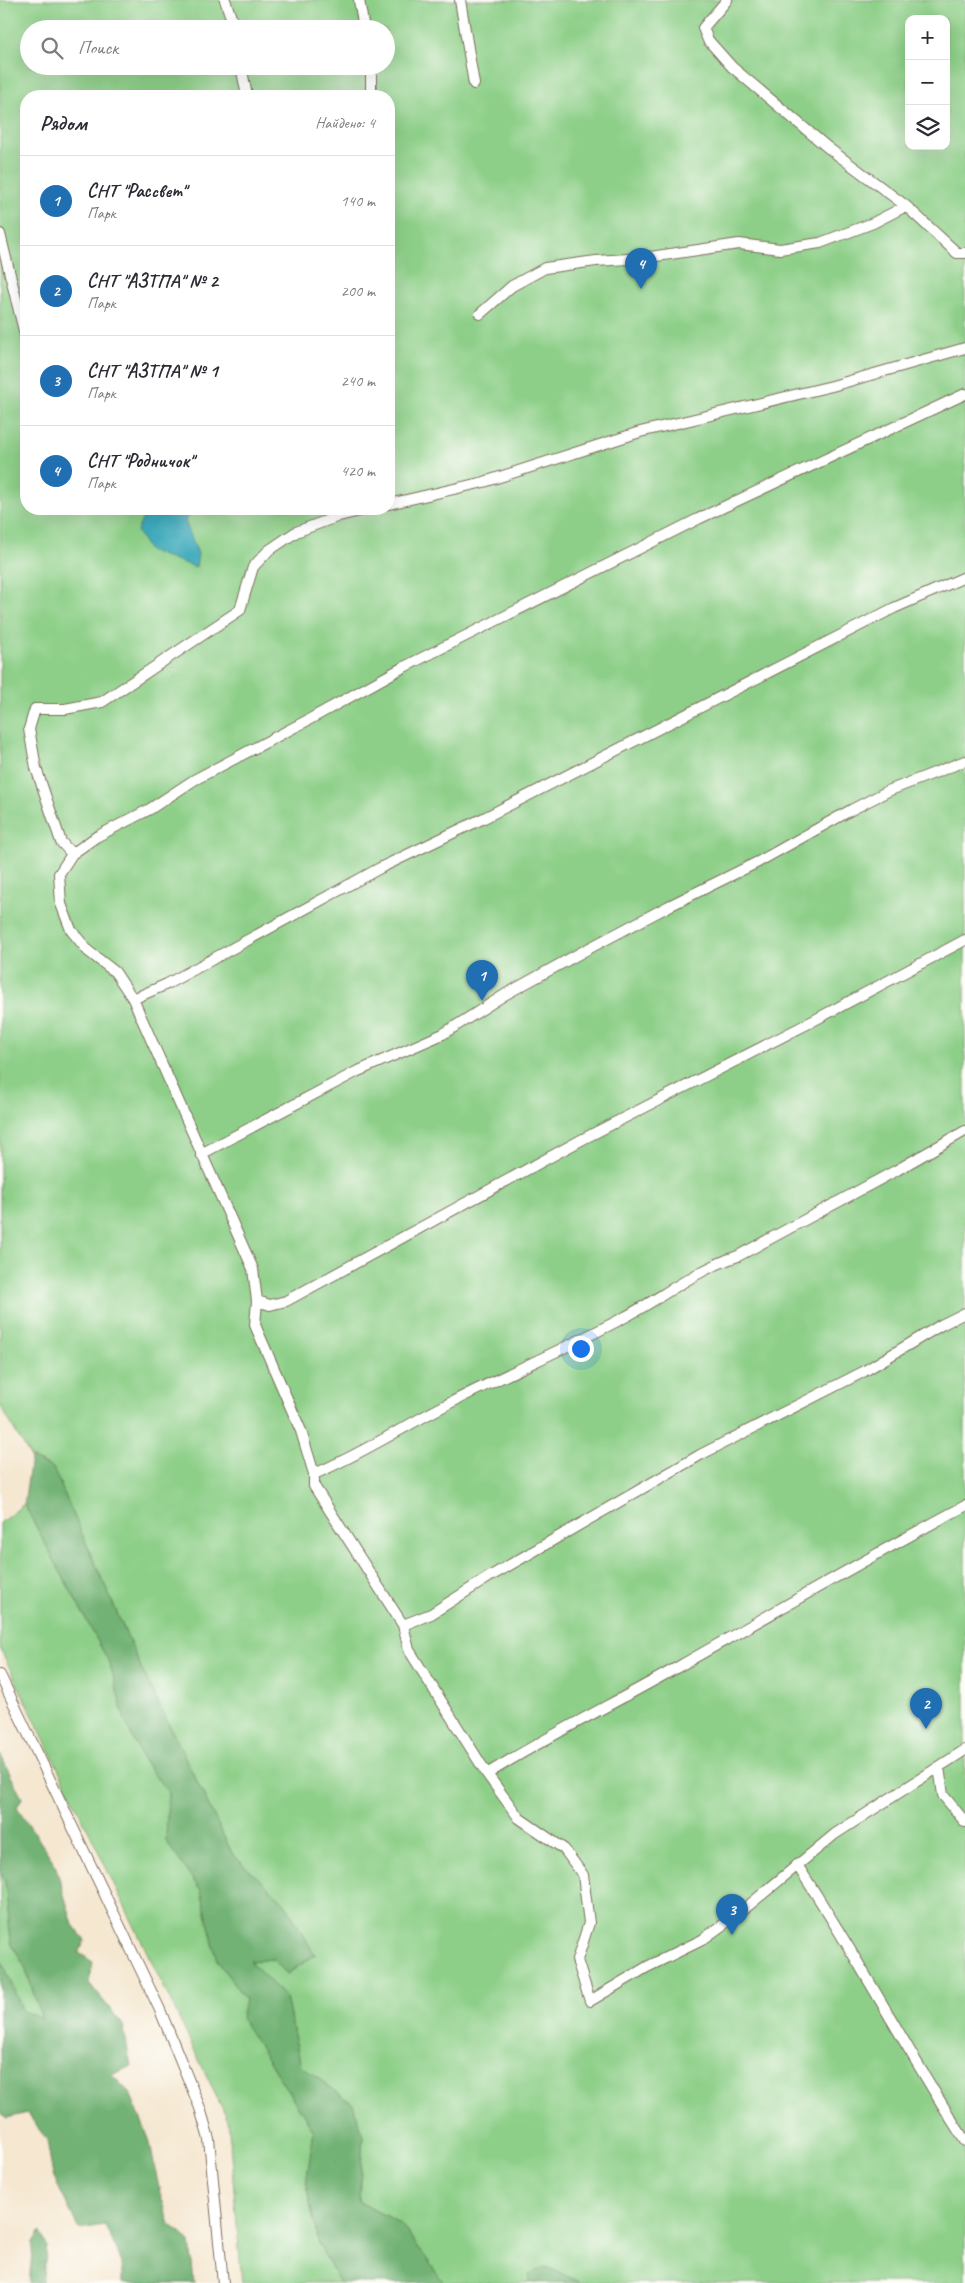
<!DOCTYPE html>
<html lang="ru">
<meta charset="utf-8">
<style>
body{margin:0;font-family:Caveat,sans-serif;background:#f2f2f3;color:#2b2b33}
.controls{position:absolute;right:15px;top:15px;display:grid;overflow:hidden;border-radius:10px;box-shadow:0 5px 20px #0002}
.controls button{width:45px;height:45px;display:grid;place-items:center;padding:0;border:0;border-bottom:1px solid #e1e1e2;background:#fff;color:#2b2b33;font:25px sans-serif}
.you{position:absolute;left:580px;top:1348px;width:18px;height:18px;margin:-12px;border:4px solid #fff;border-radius:50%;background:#1a73e8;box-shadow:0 0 0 8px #1a73e833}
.badge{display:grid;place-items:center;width:32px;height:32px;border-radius:50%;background:#1f6fb2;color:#fff;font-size:16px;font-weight:700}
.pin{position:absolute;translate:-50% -41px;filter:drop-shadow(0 1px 2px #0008)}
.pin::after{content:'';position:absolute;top:26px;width:18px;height:15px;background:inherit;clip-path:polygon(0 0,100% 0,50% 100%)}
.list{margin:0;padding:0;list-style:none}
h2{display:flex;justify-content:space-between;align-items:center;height:65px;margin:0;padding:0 20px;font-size:21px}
h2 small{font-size:16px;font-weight:400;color:#7c7c81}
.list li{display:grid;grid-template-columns:32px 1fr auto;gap:15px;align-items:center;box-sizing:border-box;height:90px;padding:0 20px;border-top:1px solid #e1e1e2}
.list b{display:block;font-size:19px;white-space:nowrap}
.list p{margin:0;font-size:16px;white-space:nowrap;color:#7c7c81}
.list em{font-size:16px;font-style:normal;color:#7c7c81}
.icon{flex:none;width:28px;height:28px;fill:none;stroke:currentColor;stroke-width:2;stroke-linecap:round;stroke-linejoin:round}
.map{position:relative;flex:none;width:965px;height:2283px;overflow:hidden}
.search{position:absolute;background:#fff;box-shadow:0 5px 20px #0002;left:20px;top:20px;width:375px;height:55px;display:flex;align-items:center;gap:12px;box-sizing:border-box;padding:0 18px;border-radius:28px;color:#7c7c81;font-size:19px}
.panel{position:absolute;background:#fff;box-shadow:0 5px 20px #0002;left:20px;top:90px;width:375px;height:425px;border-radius:20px}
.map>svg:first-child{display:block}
.green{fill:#8dcf88;stroke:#647c53;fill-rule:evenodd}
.forest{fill:#72b274;stroke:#566e49}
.water{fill:#3daabc;stroke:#3c6a6d}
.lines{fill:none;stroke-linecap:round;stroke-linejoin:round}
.service-casing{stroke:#7c6c5c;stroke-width:12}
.service{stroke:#fff;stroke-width:10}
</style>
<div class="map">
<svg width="965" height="2283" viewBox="0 0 965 2283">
<rect width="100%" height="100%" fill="#fdfcf7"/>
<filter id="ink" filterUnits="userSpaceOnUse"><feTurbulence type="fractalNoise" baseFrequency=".02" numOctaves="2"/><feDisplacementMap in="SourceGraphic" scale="10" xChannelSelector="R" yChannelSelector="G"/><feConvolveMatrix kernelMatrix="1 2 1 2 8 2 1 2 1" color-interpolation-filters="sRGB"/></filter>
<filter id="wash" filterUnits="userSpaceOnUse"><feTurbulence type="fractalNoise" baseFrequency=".0096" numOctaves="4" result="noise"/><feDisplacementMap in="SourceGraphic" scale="20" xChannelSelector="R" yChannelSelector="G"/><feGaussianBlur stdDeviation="1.12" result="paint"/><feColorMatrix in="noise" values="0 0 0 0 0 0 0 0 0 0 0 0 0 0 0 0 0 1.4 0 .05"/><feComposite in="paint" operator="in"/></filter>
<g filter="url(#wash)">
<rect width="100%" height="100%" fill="#f5e7d0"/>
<path class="green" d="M0 0H965V2283H579L578 2281 530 2273 529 2283H444L401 2224 359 2202 363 2136 353 2104 301 2066 286 1998 249 1961 273 1959 287 1974 315 1955 284 1902 233 1855 143 1672 53 1468 31 1458 0 1405ZM909 19H946V146H909ZM29 29H386V66H29ZM26 96H389V509H26Z
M24 1504 110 1664 125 1721 144 1762 168 1792 166 1841 201 1891 217 1960 245 1999 271 2065 314 2131 306 2184 319 2245 340 2283H242L228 2120 0 1648V1523Z
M0 1869 5 1881 11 1942 25 1967 42 2019 22 2010 0 1955Z"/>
<path class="forest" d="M31 1458 53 1468 143 1672 233 1855 284 1902 315 1955 287 1974 273 1959 250 1961 286 1998 301 2066 353 2104 363 2136 359 2202 401 2224 444 2283H340L319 2245 306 2184 314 2131 241 2018 245 1999 217 1960 201 1891 166 1841 168 1792 144 1762 125 1721 110 1664 24 1504Z
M0 1754 22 1798 17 1807 55 1864 73 1925 85 1940 79 1953 93 1962 89 1983 123 2025 131 2066 112 2075 130 2093 149 2139 160 2193 170 2224 190 2242 194 2283H122V2262L105 2225 79 2229 53 2176 47 2140 27 2113 7 2118 0 2113V1955L22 2010 42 2019 25 1967 11 1942 5 1881 0 1869Z
M41 2231 47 2247 42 2283H29L33 2243Z
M546 2267 578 2281 579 2283H529L530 2273Z"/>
<path class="water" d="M147 509H191L185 521 198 554 196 567 149 551 137 531Z"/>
</g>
<g filter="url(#ink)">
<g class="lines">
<defs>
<path id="service" d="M225 0 235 29
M359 0 364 29
M460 0 474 84
M727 0 703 28 708 40 732 67 827 147 906 206 957 253H965
M241 66 247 96
M369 96 371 91V66
M0 234 26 339
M480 314 512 286 545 268 596 261 643 258 739 244 780 249 820 243 873 223 906 206
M389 504 484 482 640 432 832 386 965 348
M368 509 339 516 296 532 268 551 253 567 240 610 102 702 65 709H35L29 729 36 768 61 842 72 854 59 874 61 904 71 930 88 951 115 972 133 999 253 1269 257 1301 255 1325 301 1431 314 1474V1486L403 1625 409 1650 487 1774C549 1735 615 1703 678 1667 774 1613 868 1557 965 1506
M72 854 96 837 150 809 194 780 310 719 402 668 698 519 965 394
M133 999 167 984 380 868 484 818 894 608 965 577
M201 1154 356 1072 443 1034 506 994 584 951 669 906 758 862 851 810 888 791 965 761
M257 1301 270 1305 286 1301 583 1139 811 1022 965 940
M314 1474C358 1456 399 1429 442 1407 502 1376 565 1349 625 1317 662 1297 698 1269 738 1256L897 1170 965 1131
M403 1625 431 1614 489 1577 700 1455 863 1372 941 1325 965 1313
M0 1675 160 2010 200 2108 209 2139 223 2283
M939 1767 943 1795 965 1822
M487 1774 519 1818 564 1849 583 1875 589 1923 577 1960 590 2001 647 1967 702 1940 742 1911 835 1834 965 1750
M797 1865C857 1955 907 2051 965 2141"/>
</defs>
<use href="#service" class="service-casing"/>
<use href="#service" class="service"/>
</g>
</g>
</svg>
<div class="controls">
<button>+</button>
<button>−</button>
<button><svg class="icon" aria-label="layers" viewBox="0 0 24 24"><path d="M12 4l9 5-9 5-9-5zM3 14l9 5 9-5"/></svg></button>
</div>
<div class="you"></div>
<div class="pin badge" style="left:482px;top:1001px">1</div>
<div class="pin badge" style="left:926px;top:1729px">2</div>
<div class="pin badge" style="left:732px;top:1935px">3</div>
<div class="pin badge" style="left:641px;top:289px">4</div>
<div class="search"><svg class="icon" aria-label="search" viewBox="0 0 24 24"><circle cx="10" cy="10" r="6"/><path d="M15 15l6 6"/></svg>Поиск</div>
<section class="panel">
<h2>Рядом<small>Найдено: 4</small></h2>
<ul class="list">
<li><span class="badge">1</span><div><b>СНТ &quot;Рассвет&quot;</b><p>Парк</p></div><em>140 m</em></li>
<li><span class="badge">2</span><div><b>СНТ &quot;АЗТПА&quot; № 2</b><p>Парк</p></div><em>200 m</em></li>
<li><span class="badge">3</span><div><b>СНТ &quot;АЗТПА&quot; № 1</b><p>Парк</p></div><em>240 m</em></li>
<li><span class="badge">4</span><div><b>СНТ &quot;Родничок&quot;</b><p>Парк</p></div><em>420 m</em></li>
</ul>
</section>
</div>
